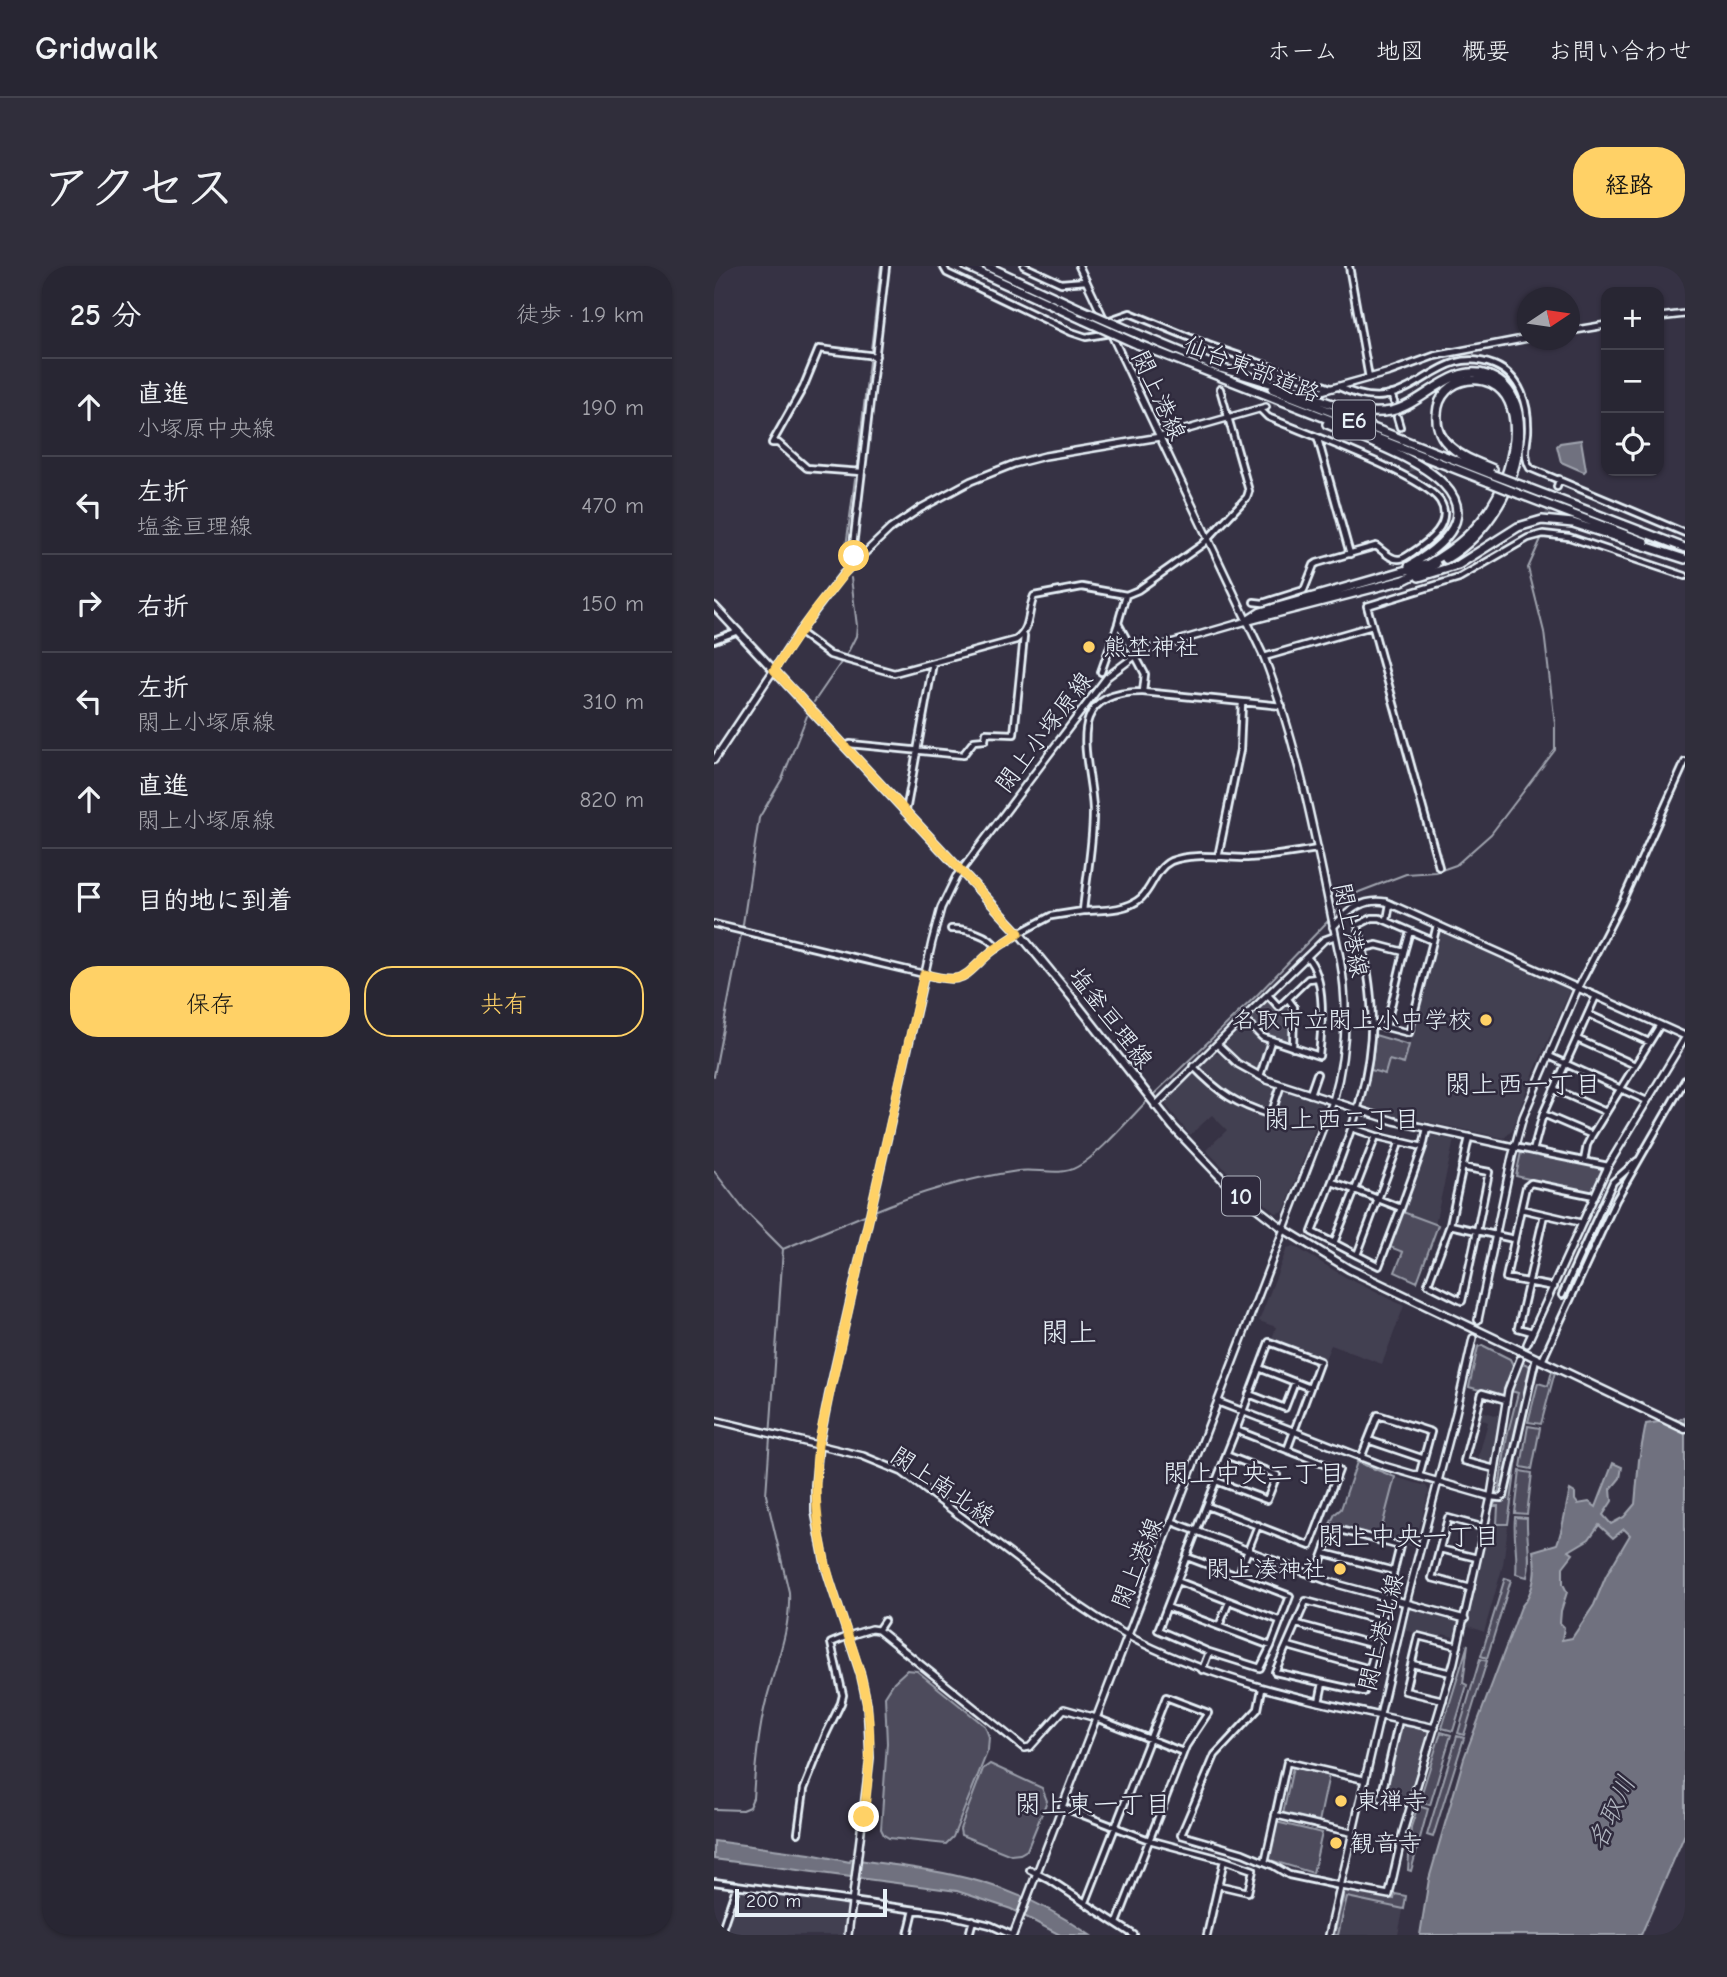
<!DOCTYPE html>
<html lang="ja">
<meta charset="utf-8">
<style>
body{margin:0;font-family:"Comic Neue","Klee One",sans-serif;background:#302e3b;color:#f1f3f6}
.controls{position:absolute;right:21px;top:21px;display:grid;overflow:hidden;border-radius:14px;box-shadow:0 2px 5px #0004}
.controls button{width:63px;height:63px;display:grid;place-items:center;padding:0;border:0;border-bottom:2px solid #44434e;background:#282633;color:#f1f3f6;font:35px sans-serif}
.compass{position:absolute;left:803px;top:21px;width:63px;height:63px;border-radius:50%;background:#282633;box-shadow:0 2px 5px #0004;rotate:77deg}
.scale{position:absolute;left:21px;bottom:18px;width:152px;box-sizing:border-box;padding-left:7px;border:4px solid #e8f1f8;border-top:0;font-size:19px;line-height:24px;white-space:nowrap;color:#e8f1f8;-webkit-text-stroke:5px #2f2a3d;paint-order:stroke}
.stop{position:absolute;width:21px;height:21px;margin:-16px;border:5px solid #ffd166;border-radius:50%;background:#fff}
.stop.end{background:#ffd166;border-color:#fff;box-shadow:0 2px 7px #0008}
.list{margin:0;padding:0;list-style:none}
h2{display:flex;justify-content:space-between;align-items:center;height:91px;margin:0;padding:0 28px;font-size:30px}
h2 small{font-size:23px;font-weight:400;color:#a5a5ac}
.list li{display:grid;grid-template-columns:46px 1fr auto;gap:21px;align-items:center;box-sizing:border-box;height:98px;padding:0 28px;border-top:2px solid #44434e}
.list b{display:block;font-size:26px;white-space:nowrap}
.list p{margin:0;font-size:23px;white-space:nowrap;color:#a5a5ac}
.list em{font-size:23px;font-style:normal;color:#a5a5ac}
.actions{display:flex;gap:14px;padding:21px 28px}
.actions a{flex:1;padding:16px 0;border:2px solid #ffd166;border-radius:28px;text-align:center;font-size:24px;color:#ffd166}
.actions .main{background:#ffd166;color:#111}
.icon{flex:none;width:38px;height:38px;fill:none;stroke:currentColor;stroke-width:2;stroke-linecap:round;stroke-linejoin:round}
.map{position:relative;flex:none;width:971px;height:1669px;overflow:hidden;border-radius:28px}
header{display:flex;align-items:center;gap:42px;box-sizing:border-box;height:98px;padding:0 35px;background:#282633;border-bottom:2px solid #44434e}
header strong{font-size:33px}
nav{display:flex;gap:38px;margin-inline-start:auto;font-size:24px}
.intro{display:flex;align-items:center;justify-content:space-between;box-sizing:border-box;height:168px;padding:0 42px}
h1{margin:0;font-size:49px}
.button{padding:18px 32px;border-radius:28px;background:#ffd166;color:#111;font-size:24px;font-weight:700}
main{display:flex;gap:42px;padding:0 42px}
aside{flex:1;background:#282633;border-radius:28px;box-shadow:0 2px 5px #0004}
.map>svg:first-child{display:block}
.built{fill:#433f51}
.green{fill:#4d4b5c;stroke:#9a9eaa;stroke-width:2}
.water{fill:#70717f;stroke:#a0a4af;stroke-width:2;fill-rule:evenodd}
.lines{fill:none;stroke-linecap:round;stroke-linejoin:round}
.stream{stroke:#a0a4af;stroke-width:2}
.minor-tunnel{stroke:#514f5f;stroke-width:4.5;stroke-dasharray:4.5 2;stroke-linecap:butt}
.tertiary-tunnel{stroke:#514f5f;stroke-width:5;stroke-dasharray:5 2.5;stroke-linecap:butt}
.minor-casing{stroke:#e8f1f8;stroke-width:10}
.tertiary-casing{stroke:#e8f1f8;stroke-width:10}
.secondary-casing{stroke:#e8f1f8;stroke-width:10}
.primary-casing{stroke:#e8f1f8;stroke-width:11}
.motorway-casing{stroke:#e8f1f8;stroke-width:12}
.minor{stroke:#2f2a3d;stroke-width:4.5}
.tertiary{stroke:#2f2a3d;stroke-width:5}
.secondary{stroke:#2f2a3d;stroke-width:5}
.primary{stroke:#2f2a3d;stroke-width:6}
.motorway{stroke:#2f2a3d;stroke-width:7}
.tertiary-bridge-casing{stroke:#e8f1f8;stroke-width:10;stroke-linecap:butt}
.motorway-bridge-casing{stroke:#e8f1f8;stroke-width:12;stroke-linecap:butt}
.tertiary-bridge{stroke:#2f2a3d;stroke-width:5}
.motorway-bridge{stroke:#2f2a3d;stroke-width:7}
.route{stroke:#ffd166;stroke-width:9}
.poi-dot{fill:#ffd166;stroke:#2f2a3d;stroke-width:2.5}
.labels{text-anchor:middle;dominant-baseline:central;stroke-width:5;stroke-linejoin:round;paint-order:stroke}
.shield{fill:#2f2a3d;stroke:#b0b5c0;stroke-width:2}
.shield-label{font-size:23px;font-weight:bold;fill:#e8f1f8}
.street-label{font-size:24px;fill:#e8f1f8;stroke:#2f2a3d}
.poi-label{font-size:24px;fill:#e8f1f8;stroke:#2f2a3d;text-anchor:start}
.neighbourhood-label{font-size:26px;fill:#e8f1f8;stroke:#2f2a3d}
.water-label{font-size:26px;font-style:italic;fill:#b2b7c2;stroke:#2f2a3d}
.quarter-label{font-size:28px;fill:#e8f1f8;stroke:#2f2a3d}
</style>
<header>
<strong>Gridwalk</strong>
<nav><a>ホーム</a><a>地図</a><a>概要</a><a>お問い合わせ</a></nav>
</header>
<div class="intro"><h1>アクセス</h1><a class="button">経路</a></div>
<main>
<aside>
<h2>25 分<small>徒歩 · 1.9 km</small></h2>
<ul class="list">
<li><svg class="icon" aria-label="ahead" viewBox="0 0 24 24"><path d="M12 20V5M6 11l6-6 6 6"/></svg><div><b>直進</b><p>小塚原中央線</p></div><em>190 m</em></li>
<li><svg class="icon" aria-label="left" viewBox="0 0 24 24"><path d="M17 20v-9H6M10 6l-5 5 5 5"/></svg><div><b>左折</b><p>塩釜亘理線</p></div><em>470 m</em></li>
<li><svg class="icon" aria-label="right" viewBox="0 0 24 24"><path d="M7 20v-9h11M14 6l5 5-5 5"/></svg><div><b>右折</b></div><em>150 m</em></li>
<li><svg class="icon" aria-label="left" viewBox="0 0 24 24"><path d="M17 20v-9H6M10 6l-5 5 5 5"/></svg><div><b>左折</b><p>閖上小塚原線</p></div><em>310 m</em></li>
<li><svg class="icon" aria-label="ahead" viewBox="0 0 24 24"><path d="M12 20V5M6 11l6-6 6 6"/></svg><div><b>直進</b><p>閖上小塚原線</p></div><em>820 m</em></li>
<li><svg class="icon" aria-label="arrive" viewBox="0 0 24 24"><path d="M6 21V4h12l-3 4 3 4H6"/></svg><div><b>目的地に到着</b></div></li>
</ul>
<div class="actions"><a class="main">保存</a><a>共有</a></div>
</aside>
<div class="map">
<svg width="971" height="1669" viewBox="0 0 971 1669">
<rect width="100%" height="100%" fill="#363244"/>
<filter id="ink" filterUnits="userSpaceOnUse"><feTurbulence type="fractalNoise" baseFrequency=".0143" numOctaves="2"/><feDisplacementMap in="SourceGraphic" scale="14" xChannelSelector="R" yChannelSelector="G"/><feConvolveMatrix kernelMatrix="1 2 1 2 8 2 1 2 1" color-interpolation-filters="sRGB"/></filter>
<g filter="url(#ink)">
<path class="built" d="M728 664 856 722V725L814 820 798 865 790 872 676 848 651 840 650 837 657 804 671 807 675 794 690 797 724 666Z
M528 758H532L553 779 546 802 543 804 523 791 511 778 512 774Z
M497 788H509L526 804 562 819 563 821 556 843 552 845 532 839 498 816 485 802V798Z
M477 806 481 807 512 835 558 853 568 824 572 823 605 834 608 844 570 945 562 947 516 908 492 884 513 864 498 849 476 869 452 839 451 836 459 826Z
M716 869 740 874 721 958 689 946 708 897 713 871Z
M580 980 633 1012 690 1040 668 1098 617 1079 611 1093 558 1073 562 1061 545 1055 573 982Z
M765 1144 787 1151 779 1198 775 1200 763 1196 774 1156 763 1152Z
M681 1211 712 1220 715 1225 700 1281 665 1272Z
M775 1259 794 1260 789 1299 770 1366 752 1359Z
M699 1341 744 1353 746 1357 743 1372 729 1368 727 1374 691 1364 696 1343Z
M631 1623 691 1635 684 1669H620Z
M28 1624 131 1637 133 1640 129 1669H9L25 1625Z"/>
<path class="green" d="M552 735H556L565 744 572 738 577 739V775L574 778 549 769 535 755V751Z
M661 769 695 779 690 798 675 794 671 808 657 804Z
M807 886 886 901 888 905 879 925 875 927 802 910Z
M689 946 724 959 703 1016 681 1006 689 986 676 981Z
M768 1079 796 1093 799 1099 791 1127 787 1130 755 1121 764 1081Z
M807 1096 818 1101 788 1228 784 1230 793 1170 804 1127 797 1125Z
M822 1098 803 1192 794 1258H783L784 1240H779L783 1234 789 1233Z
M838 1105 841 1106 827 1158 814 1156 824 1117 834 1120Z
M814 1160 826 1162 818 1203 807 1201Z
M643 1196 681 1211 665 1272 616 1258 621 1248 627 1243Z
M806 1205 818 1207 813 1248 801 1247Z
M801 1251 813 1252C812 1272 818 1291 813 1311L802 1308C804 1288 799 1270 801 1251Z
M791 1312 797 1314 773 1392 767 1390Z
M754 1378 749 1417 753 1419 739 1465 728 1462Z
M766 1393 773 1395 750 1469 744 1467Z
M193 1404 203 1405 271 1460 275 1471 274 1484 239 1571 232 1578 175 1572 170 1569 167 1563 173 1477 171 1430 180 1416Z
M688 1458 714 1464 715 1468 695 1532 691 1534 672 1529 670 1526 685 1460Z
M727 1466 737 1469 716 1539 705 1536Z
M743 1470 750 1472 719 1571 713 1569Z
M276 1498 328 1522 333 1535 313 1584 306 1588 297 1589 247 1569 246 1563 269 1503Z
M579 1501 615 1509 605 1556 569 1548Z
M704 1540 714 1543 697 1605 694 1604 697 1561Z
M562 1556 608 1567 599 1607 556 1594 554 1591Z
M631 1623 680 1633 681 1628 692 1630 690 1643 633 1631 624 1669H620Z"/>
<path class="water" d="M867 174 872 204 870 206 847 196 843 180 846 177Z
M971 1152V1568L927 1669H706L715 1613 750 1492 807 1341C820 1325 823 1305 819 1285L843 1278C850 1260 851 1243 856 1224L861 1227V1234L864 1238 875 1236 882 1241 899 1197 908 1201 906 1212 897 1223 898 1235 889 1249 897 1258 910 1251 921 1238 925 1194 932 1158ZM885 1259 899 1272 910 1263 916 1269 892 1310 880 1339 858 1372 848 1374 850 1361 846 1357 847 1345 853 1326 849 1318V1301L859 1288 855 1285 875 1273Z
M0 1575 96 1588 136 1596 137 1593C233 1606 294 1612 376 1669H346L297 1643 243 1625 0 1593Z"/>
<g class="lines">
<path class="stream" d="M157 83 167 0
M143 201 155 95
M134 291 132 281 141 213
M133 388 142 370 143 360 137 312
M100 436 128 395
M619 650 636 632 645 626 692 608 722 606 742 599 777 568 841 484V458L830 366 814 302 827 273
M0 810 29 658 45 552 68 513 93 450
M438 830 544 728 615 654
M0 905 30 944 69 983
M158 946C203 927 255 912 304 905 323 902 345 911 363 901 385 889 415 853 434 834
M0 1543 28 1544 35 1541 39 1532C41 1501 44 1469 51 1439 60 1402 77 1365 75 1326L52 1229 69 983 153 948"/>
<path class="minor-tunnel" d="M496 87 506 123
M692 182 699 207
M829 261 843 221
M938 291 947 266"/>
<path class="tertiary-tunnel" d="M552 141 569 136"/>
<defs>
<path id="minor" d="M229 0 233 7 357 66 372 71 397 67
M310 0 347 17 372 15
M635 0 655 112
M396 54 416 47 494 79 617 122
M625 121C640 128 655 133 671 130 711 123 733 80 780 99 807 110 815 139 814 166 813 178 809 190 816 202L971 267
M677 128 680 136
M683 151 686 161
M604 173 636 288
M147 206 93 202 64 177H58L89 122 105 83 162 90
M843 221 845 213
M143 292 139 288V280L172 0
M540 336 549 337 590 324 600 299 603 297 662 280C668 284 677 294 685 293 690 293 695 288 699 286 714 276 740 257 726 235 709 209 588 166 554 151L546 143
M85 366 116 389 180 407 302 374C318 362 313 346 320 330L368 321 412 329
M0 374 24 365
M550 391 658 360
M387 406 404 358
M429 426 431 408 404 357 412 329 424 324 489 278 533 231 535 225 506 123
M132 481 136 478 249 489 260 475 271 474 272 467 300 468 310 370
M189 543 193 540 219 397
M504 591 526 484 528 437
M725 601 653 340 745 312 814 272 829 268 855 271 971 310
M369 645C387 644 413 645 427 632 439 621 441 603 457 595 479 586 509 592 533 592 556 591 579 587 603 583
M673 654 676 638
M0 658 210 708
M237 663C252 662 276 669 283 682
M305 667 337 650 369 645C372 614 380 574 379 543 377 493 345 425 429 426L568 440
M649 682 663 679 690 686 696 665
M864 722 907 638 971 496
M554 729 565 741 594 713 603 712
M574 733 580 741 579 782
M874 748 935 776
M529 752 548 771 605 790C608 762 613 713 593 691
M658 758 672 761 690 686
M672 761 695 767 719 675
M863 773 921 799
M835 790 933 835
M479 800C505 827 522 838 557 849L567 819
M546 810 557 775
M840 823 892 846
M596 828 603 808
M829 848 878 869
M638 862 662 870
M709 881 687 942 641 924 662 870 709 881 713 862
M800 881 894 900
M819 885 829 848 882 730
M870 895 873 879 878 869 946 759
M748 901 775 906 763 965 736 959 755 871
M618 916 641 924 620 977 598 966C627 891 663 816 657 734 655 708 650 684 644 659L658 652H666L719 675 723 659
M807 943 792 1012 840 1021
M868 957 807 943 812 921 817 917 880 930
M736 959 714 1018 748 1035 763 965 800 973
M620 977 643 989 686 875
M643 989 665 1000 687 942
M848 1029 899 916 923 895
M818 1066 804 1062 830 949
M828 1095 902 934 971 814
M545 1102 596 1122
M535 1128 571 1142 581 1116
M522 1164 555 1076 606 1095 573 1184
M654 1174 710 1193
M647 1192 664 1149 717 1166 705 1210
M781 1203 750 1195 768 1127 792 1134
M502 1215 512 1190
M777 1231 787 1232 790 1230 822 1092
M726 1283 763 1292
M610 1287 680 1305
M473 1291 576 1330 557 1380 546 1402 495 1386 444 1364 502 1215 553 1234 563 1209 512 1189 522 1164 625 1204 596 1280 493 1240
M524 1310 544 1259
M601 1311 619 1262 686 1280 650 1426 561 1406 592 1335 667 1355
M463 1315 567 1355
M757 1322 718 1312 734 1252 771 1262
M453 1341 557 1380
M583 1358 661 1379
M505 1360 515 1336
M164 1364 170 1355
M574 1380 656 1403
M698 1398 737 1407
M488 1404 495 1386
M548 1423 544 1443 501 1489 467 1569 529 1587 560 1600 575 1609 627 1620
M729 1434 691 1425 704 1370 744 1380
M605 1436 609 1417
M382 1452 469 1486
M685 1454 667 1532 697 1537
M348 1541 435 1574 510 1594 493 1669
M561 1549 639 1567
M84 1567 90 1523 112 1468 127 1437 129 1429 117 1377 134 1370
M551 1596 573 1496 651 1514
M316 1604 336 1614 420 1669
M0 1616 231 1648 276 1659 298 1669
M504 1619 534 1626 539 1604 510 1594
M372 1636 452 1431 494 1447 472 1480 403 1657
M6 1669 23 1619
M194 1669 200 1644
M255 1669 259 1654"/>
<path id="tertiary" d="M945 51 971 48
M856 65 892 59
M604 126 676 106 720 90 814 72
M0 494 85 366 129 308 176 263 207 242 257 215 300 198 331 190 446 171 552 141
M253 597 393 411 421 390 436 383 533 355
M619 661C634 645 648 632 672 636L971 770
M621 670 610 674 503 778 524 798 553 814 680 855 800 881
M210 708C252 719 248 711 277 686 286 679 296 674 305 667
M441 840 503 778
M764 1054 798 891 809 851 864 722
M813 1078 894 900 971 772
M504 1136 670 1200 777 1231
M0 1154 149 1190 188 1206C229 1237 270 1268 311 1299 347 1327 384 1356 426 1376 519 1422 620 1439 721 1462
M459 1256 619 1317 751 1353
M134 1370 157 1363 164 1364 310 1482 316 1481 350 1443 382 1452
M627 1620 675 1629 689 1566 740 1396 776 1235 794 1124 806 1093
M134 1669 156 1492 153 1438 147 1410 112 1303 101 1246V1219L105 1179 115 1128 218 676 227 642 242 611
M615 1669 692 1337 742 1147 759 1072"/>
<path id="secondary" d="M299 1669 619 835C633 787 635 742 626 692 605 591 587 487 550 391L365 0"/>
<path id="primary" d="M0 340 305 667 356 729 459 861 518 923 571 964 635 1003 971 1163"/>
<path id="motorway" d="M252 0 370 54
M273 0 366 43
M419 66 506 102
M423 78 775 216
M503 101C530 109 557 117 584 126 614 136 644 151 677 145 710 138 737 97 773 109 824 126 805 207 784 240 771 262 754 280 732 293
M559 123 777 208
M613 158C675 184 817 229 695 300
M809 220 971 282
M805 228 931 276
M705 311 744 299 804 261 828 254 859 257 971 293
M688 315 722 298
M535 354 690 314
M533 355 547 346 714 298C752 277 782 246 794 203 800 183 804 156 795 136 779 101 725 109 723 148 722 161 727 173 737 181 749 192 765 197 779 203"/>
</defs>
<use href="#minor" class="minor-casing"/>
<use href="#tertiary" class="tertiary-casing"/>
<use href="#secondary" class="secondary-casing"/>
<use href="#primary" class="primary-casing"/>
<use href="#motorway" class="motorway-casing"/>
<use href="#minor" class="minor"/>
<use href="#tertiary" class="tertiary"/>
<use href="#secondary" class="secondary"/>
<use href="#primary" class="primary"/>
<use href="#motorway" class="motorway"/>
<defs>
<path id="tertiary-bridge" d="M242 611 253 597"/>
<path id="motorway-bridge" d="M366 43 419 66
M370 54 423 78
M777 208 809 220
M775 216 805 228"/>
</defs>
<use href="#tertiary-bridge" class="tertiary-bridge-casing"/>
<use href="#motorway-bridge" class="motorway-bridge-casing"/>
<use href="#tertiary-bridge" class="tertiary-bridge"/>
<use href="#motorway-bridge" class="motorway-bridge"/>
</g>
</g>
<g class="lines" filter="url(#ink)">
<path class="route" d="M140 290 143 292 100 345 60 404 305 667C296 674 286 679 277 686 248 711 252 719 210 708L104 1179C98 1234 105 1285 123 1337 134 1371 148 1404 153 1439 159 1477 154 1514 150 1551"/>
</g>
<g class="poi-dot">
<circle cx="375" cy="381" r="7"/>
<circle cx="772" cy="754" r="7"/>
<circle cx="626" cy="1303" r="7"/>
<circle cx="627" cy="1535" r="7"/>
<circle cx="622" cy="1577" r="7"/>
</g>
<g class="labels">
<g class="shield">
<rect x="619" y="134.5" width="42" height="39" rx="5"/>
<rect x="508" y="910.5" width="38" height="39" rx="5"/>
</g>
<g class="shield-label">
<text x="640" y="154">E6</text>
<text x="527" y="930">10</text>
</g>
<g class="street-label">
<text transform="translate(538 103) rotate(21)">仙台東部道路</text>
<text transform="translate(445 129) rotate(65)">閖上港線</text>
<text transform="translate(330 466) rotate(-53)">閖上小塚原線</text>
<text transform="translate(637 664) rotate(79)">閖上港線</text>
<text transform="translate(397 752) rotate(52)">塩釜亘理線</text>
<text transform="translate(229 1220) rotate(34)">閖上南北線</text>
<text transform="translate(423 1297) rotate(-68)">閖上港線</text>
<text transform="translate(667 1366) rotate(-76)">閖上港北線</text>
</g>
<g class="poi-label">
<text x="389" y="381">熊埜神社</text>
<text x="758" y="754" text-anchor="end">名取市立閖上小中学校</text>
<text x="612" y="1303" text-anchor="end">閖上湊神社</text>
<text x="641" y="1535">東禅寺</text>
<text x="636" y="1577">観音寺</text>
</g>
<g class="neighbourhood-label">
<text x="809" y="819">閖上西一丁目</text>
<text x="628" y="854">閖上西二丁目</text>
<text x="540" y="1208">閖上中央二丁目</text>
<text x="695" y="1271">閖上中央一丁目</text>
<text x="379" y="1539">閖上東一丁目</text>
</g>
<g class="water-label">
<text transform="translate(898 1547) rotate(-65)">名取川</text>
</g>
<g class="quarter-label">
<text x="355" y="1067">閖上</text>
</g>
</g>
</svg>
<div class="controls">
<button>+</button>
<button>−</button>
<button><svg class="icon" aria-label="locate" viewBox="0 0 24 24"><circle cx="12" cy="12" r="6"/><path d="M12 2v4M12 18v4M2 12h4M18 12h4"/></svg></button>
</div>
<svg class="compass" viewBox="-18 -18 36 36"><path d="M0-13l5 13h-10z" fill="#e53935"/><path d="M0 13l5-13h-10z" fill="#a5a5ac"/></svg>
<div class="scale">200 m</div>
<div class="stop" style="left:140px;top:290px"></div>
<div class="stop end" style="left:150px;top:1551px"></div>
</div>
</main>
